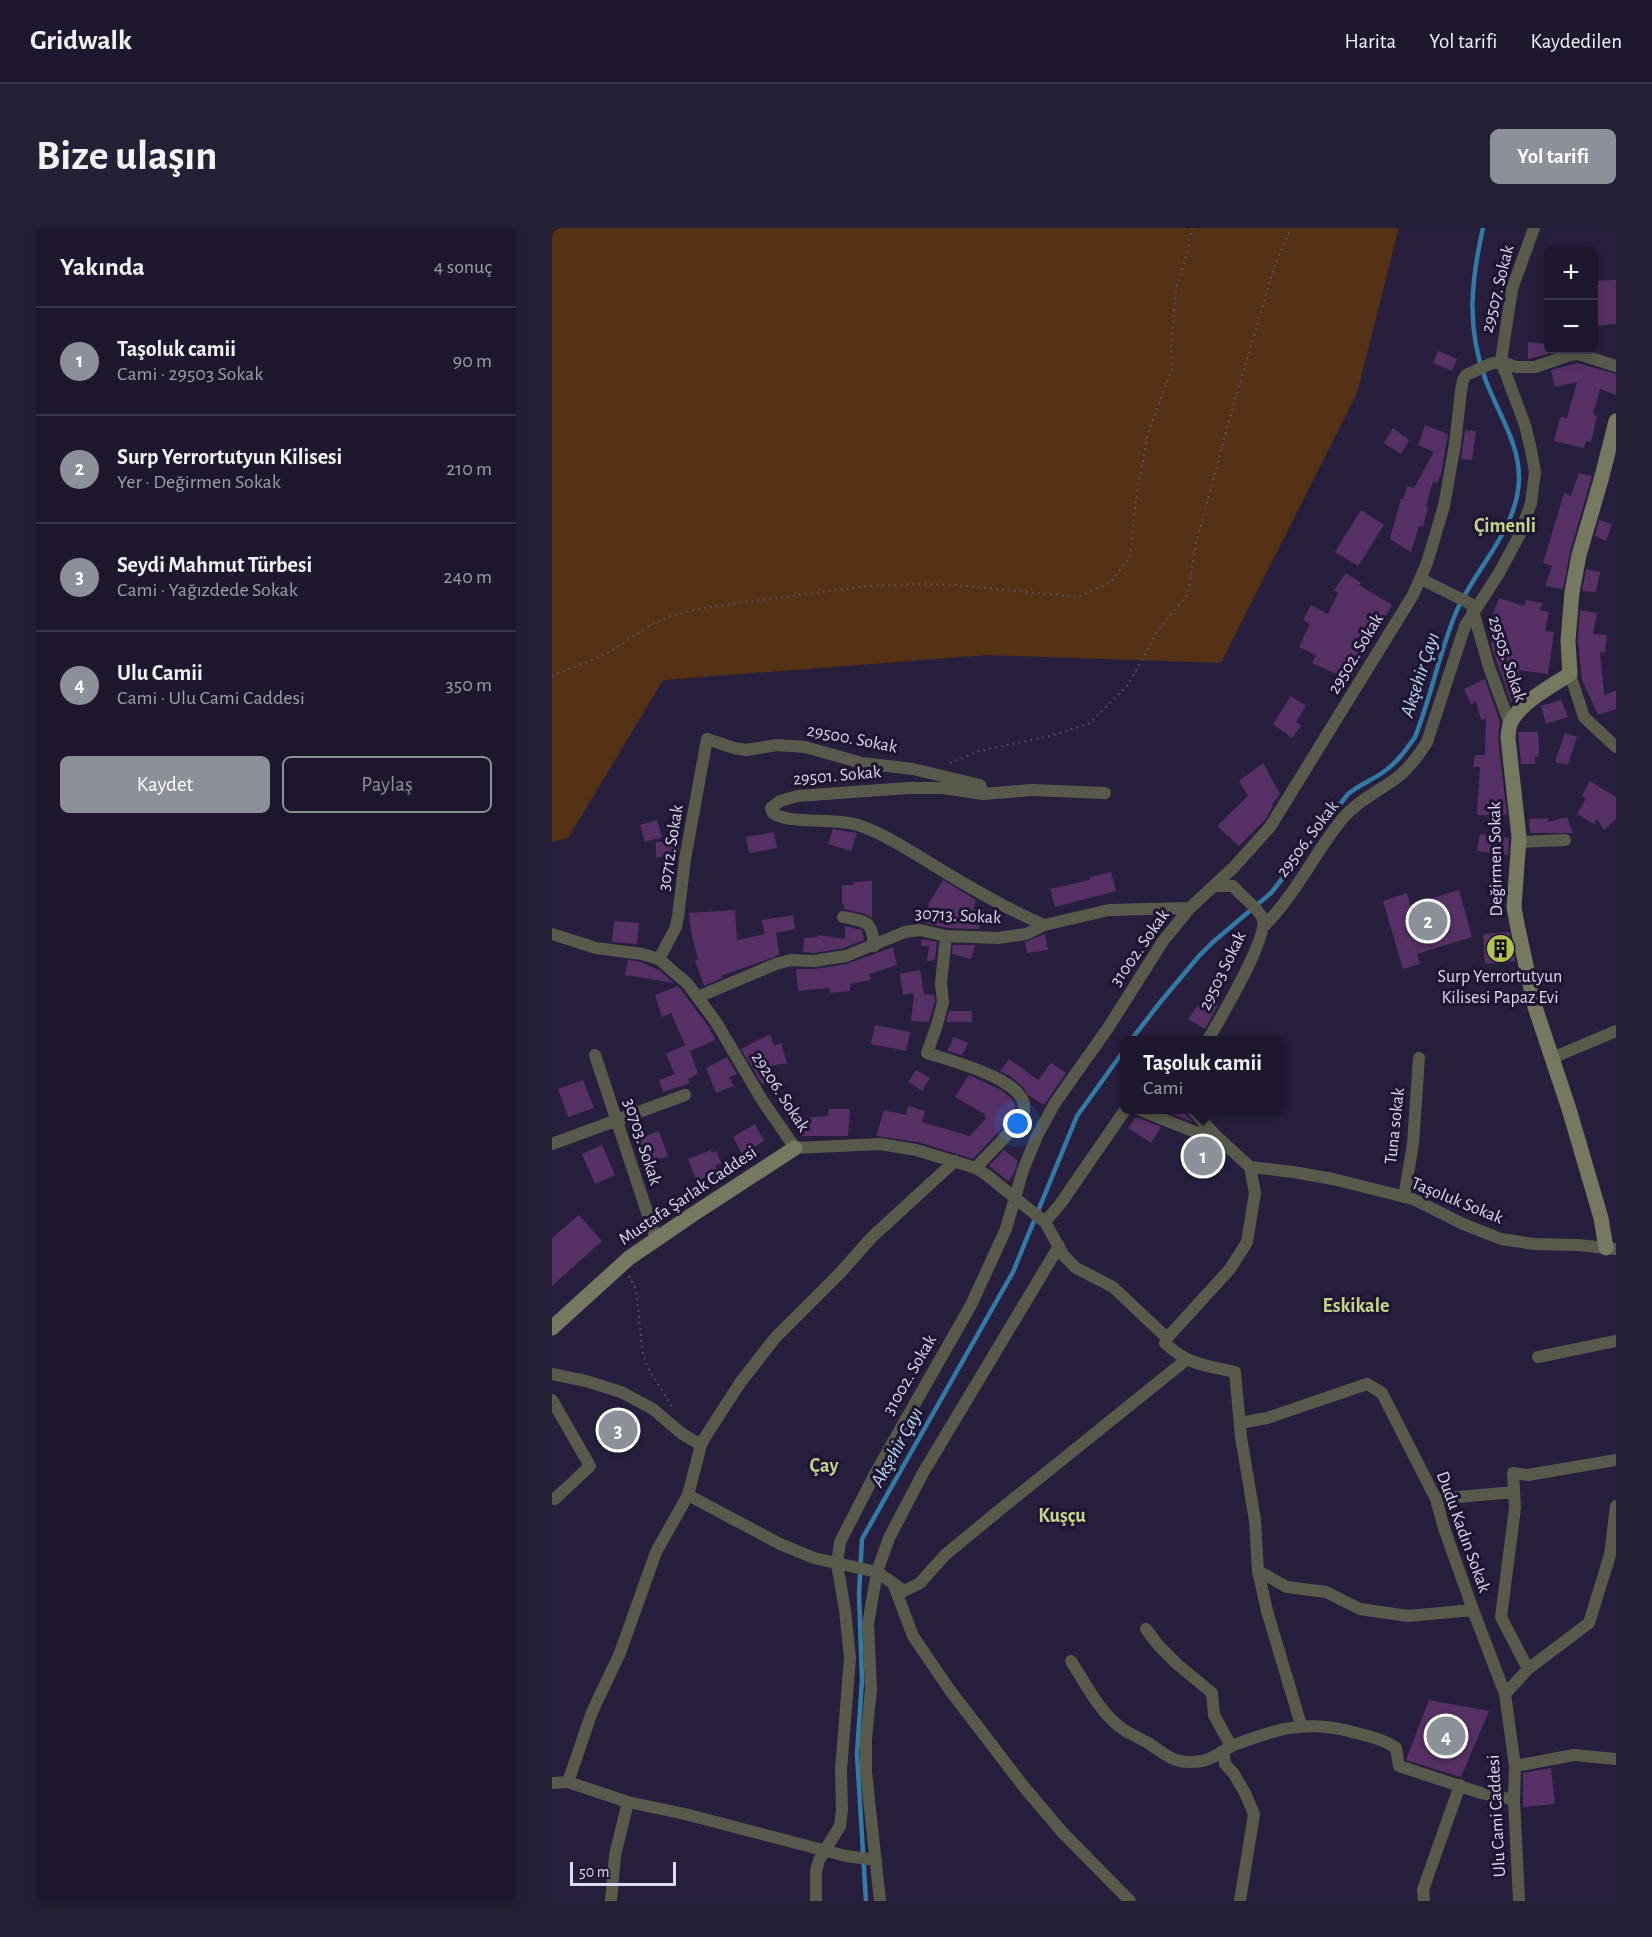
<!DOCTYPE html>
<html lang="tr">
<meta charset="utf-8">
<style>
body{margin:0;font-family:"Alegreya Sans",sans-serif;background:#262036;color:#f1f3f6}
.controls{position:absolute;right:18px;top:18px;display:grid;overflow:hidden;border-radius:9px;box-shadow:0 3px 15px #0003}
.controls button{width:54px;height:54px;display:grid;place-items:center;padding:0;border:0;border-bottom:2px solid #3c364a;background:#1e172e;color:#f1f3f6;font:30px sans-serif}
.scale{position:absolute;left:18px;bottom:15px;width:106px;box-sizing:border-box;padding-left:6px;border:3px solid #ded9ee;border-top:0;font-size:16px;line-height:21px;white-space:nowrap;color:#ded9ee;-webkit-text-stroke:4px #1f1533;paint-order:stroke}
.you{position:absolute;left:466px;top:896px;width:21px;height:21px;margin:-15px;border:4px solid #fff;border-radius:50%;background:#1a73e8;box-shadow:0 0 0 9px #1a73e833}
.badge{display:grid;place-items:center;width:39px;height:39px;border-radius:50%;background:#8c9099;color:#fff;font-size:20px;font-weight:700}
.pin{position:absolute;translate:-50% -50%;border:3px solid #fff;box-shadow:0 2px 6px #0006}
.popup{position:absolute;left:568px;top:808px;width:165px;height:78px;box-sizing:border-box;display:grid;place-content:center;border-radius:9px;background:#1e172e;filter:drop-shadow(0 2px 4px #0005);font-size:20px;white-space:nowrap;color:#a19faa}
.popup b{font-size:22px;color:#f1f3f6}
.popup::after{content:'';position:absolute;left:50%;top:100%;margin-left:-12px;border:12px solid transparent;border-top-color:#1e172e}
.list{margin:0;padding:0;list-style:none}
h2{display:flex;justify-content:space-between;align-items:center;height:78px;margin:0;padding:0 24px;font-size:26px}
h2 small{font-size:20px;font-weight:400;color:#a19faa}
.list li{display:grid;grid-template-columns:39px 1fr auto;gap:18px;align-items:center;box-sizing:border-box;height:108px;padding:0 24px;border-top:2px solid #3c364a}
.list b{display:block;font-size:22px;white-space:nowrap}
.list p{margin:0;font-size:20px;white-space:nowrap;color:#a19faa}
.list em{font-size:20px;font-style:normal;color:#a19faa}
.actions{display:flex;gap:12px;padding:18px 24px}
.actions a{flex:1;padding:14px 0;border:2px solid #8c9099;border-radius:9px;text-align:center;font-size:21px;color:#8c9099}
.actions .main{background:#8c9099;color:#fff}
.map{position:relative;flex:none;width:1064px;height:1673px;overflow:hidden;border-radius:9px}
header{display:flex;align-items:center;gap:36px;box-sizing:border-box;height:84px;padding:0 30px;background:#1e172e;border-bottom:2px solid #3c364a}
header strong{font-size:28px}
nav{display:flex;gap:33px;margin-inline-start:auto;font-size:21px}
.intro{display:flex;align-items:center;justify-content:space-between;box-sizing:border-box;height:144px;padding:0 36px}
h1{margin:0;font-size:42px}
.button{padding:15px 27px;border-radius:9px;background:#8c9099;color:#fff;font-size:21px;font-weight:700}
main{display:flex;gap:36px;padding:0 36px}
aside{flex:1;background:#1e172e;border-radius:9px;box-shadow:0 3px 15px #0003}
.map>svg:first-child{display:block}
.green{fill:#553216}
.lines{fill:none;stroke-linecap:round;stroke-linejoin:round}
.stream{stroke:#337ba4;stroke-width:4.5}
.building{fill:#573165}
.path{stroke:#5f5773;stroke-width:2;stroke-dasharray:1.5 4.5;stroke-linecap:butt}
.street{stroke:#585b4b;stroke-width:12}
.secondary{stroke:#74795f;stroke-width:15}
.labels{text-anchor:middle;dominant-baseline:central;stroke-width:6;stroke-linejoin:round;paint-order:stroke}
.street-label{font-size:18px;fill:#ded9ee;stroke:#1f1533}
.poi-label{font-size:18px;fill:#ded9ee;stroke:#1f1533}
.neighbourhood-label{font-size:20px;font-weight:bold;fill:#c7d488;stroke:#1f1533}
.water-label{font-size:20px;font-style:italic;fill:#b8dcf4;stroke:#1f1533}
</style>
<header>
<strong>Gridwalk</strong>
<nav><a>Harita</a><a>Yol tarifi</a><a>Kaydedilen</a></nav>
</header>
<div class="intro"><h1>Bize ulaşın</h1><a class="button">Yol tarifi</a></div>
<main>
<aside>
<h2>Yakında<small>4 sonuç</small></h2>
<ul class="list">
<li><span class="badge">1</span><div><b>Taşoluk camii</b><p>Cami · 29503 Sokak</p></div><em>90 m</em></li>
<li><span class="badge">2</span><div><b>Surp Yerrortutyun Kilisesi</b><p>Yer · Değirmen Sokak</p></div><em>210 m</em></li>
<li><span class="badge">3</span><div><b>Seydi Mahmut Türbesi</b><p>Cami · Yağızdede Sokak</p></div><em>240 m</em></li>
<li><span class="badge">4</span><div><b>Ulu Camii</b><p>Cami · Ulu Cami Caddesi</p></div><em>350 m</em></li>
</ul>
<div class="actions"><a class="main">Kaydet</a><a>Paylaş</a></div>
</aside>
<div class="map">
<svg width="1064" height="1673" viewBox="0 0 1064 1673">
<rect width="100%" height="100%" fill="#281f3e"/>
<path class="green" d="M0 0H847L805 165 669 435 436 427 111 452 16 610 0 614Z"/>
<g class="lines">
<path class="stream" d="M579 812 610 772 647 728 661 714 719 665 796 566C807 557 818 553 830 545 844 536 854 522 863 509 879 469 887 426 903 387 921 342 965 304 967 252 968 216 946 185 934 153 914 100 919 53 931 0
M314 1673 305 1526 310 1452 307 1366 310 1311 461 1044 525 888 573 821"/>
</g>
<path class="building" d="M1064 52V96L1041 98V53Z
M976 114 996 116V126L976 131Z
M886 123 905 131 900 143 881 135Z
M1026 135 1064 146V167L1048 161 1041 186 1045 188 1039 214 1034 213 1032 220 1002 213 1008 189 1015 190 1025 154 1003 159 999 142Z
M873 197 896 206 889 246 885 255 881 253 874 278 876 279 871 299 867 298 859 324 838 311 849 271H851L855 258 862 260 882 224 866 217Z
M841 200 857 212 849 226 832 215Z
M913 202 924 203 920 232 909 231Z
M1027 245 1040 248 1018 324 1011 361 993 358 1000 338 991 335 996 319 1012 265 1019 268Z
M809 282 832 297 806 338 783 324Z
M1047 292 1060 296 1054 313 1043 308Z
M1034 341 1048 344 1044 364 1030 363Z
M794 345 809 355 807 357 840 377 798 452 760 435 764 427 747 419 758 396 751 392 759 377 776 386 786 365 782 362Z
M947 370 972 378 974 372 991 375 988 382 997 384 993 403 1002 404 996 446 967 442 969 467 962 473 959 474 939 417 944 393 939 392Z
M1028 382 1045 385 1041 406 1055 407 1053 425 1048 424 1052 467 1064 463V481L1046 487 1030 452 1026 413Z
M933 451 948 494 946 511 955 587H925L928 539H921L923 527H933L934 490 929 492 924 473 919 476 912 461Z
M739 468 754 478 744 494 749 498 740 510 721 496Z
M1009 472 1016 489 994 496 989 478Z
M966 504H986L987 529 983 528V536H969Z
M1013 505 1025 509 1016 537 1003 534Z
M711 535 728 566 720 576 721 578 713 592 687 618 665 598 696 568 687 553Z
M1038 553 1064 569V591L1052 602 1045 591 1042 596 1025 586 1034 571 1030 568Z
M1015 589 1021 605H978L977 591 996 590V594Z
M105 592 110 609 93 614 88 597Z
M281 601 305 605 299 623 276 616Z
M222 604 225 620 197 625 194 609Z
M928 606 957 610 956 627 925 623Z
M128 613 125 629H104V614Z
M559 644 564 663 503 679 498 661 538 652V649Z
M391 652 424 672 421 681 432 682 427 701 395 700 373 695 377 675Z
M320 653V690L313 686 292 681V676H290V657H302V654Z
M907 662 920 709 865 726 868 736 851 741 831 673 855 665 858 677Z
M183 682 185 712 213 706 210 692 241 687 243 701 224 705 227 727 169 748 170 750 152 758 143 732 146 731 139 704 137 685Z
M62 693 87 695 85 716 60 714Z
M293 698 310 702 312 712 292 720 262 725 251 724 252 710 266 709V707L293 711Z
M957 704 963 733 933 736 931 706Z
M493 706 496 722 475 725 473 714Z
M370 711 385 714 383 732 375 733 377 718H369Z
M401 717H423L419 731 400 726Z
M341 719 345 737 317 746 318 752 298 756V763L278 765 277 760 246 763 244 741H263L295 736Z
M76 732 89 734 107 742 122 755 73 747Z
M368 742 372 766 382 767 383 773 377 794 359 793 362 765 351 767 348 746Z
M126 758 157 799 163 812 138 823 146 846 136 851 138 855 111 864 107 852 123 846 114 826 133 817 119 785 110 789 103 767Z
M655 770 666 777 653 801 636 791 646 777 650 779Z
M397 783H420V794H394Z
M323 797 358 804 354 823 319 816Z
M218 806 222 818 229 815 235 835 218 838 221 853 210 856 189 821Z
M402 809 416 815 410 827 395 823Z
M175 829 185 846 177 849 182 858 164 865 154 840Z
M457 831 486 852 499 835 514 845 492 877 476 867 471 859 458 848 448 843Z
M364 842 378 850 370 863 356 854Z
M417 847 449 862 459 870 463 877 460 889 421 931 366 914 324 908 332 882 354 887 356 878 373 883 370 894 418 908 434 890 432 889 434 887 403 869Z
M31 852 42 880 16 889 6 861Z
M277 881H298L296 908H250V890L276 888Z
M609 882H633L634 887 641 894Z
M584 889 609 899 599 915 576 900Z
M203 896 212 913 190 926 181 909Z
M107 903 116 928 92 937 83 912Z
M651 914 666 922 650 944 636 934Z
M50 917 63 947 43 956 30 926Z
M159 922 160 925 164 923 169 935 163 938 167 947 145 955 136 931Z
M452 922 466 933 461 947 456 953 437 938Z
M27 987 50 1013 0 1058V1010Z
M70 1185 84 1204 62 1220 48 1200Z
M877 1472 937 1483 909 1549 854 1532Z
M999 1540 1003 1576 971 1579V1545Z"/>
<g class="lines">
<path class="path" d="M0 448 54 426 100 396 121 387 150 380 315 358 365 356 404 357 526 369 559 354 578 329 584 271 596 205 620 141 619 118 624 61 635 26 640 0
M398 535 427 523 498 508 538 495 576 457 605 404 636 366 644 315 680 182 722 40 739 0
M77 1048 84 1062 91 1127 95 1138 120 1179"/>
<path class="street" d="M869 351 919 376 937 439 958 496
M1018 446 1032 489 1064 519
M967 614 1013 612
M291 689C315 694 320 692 322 718
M492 697C457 682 424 663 391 643 364 627 336 607 306 597 283 589 236 597 221 585L219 580 228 573 246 568 356 560H391L431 566 480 562 553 565
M712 698C744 666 763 624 791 590 807 572 827 563 846 549 858 539 867 527 875 514L913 398 947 345 968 306 979 275 983 244 979 222 973 197 949 133 960 61 982 0
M0 706 44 720 90 726 107 731 123 745 135 755 164 794 210 872 243 920 328 916 364 922 424 940 436 948 493 994 512 1028 524 1040 561 1059 615 1110 613 1115C636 1137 653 1137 683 1144L689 1209 703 1292 706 1343 715 1383 749 1497
M394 708 389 755 391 774 385 797 375 825C395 832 488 854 470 888 463 901 435 927 424 940
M107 731 124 699 126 689 133 631 155 511 182 520 194 522 225 517 253 519 310 535 361 541 428 557 431 566
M146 769 224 736 239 732 262 733 294 728 353 704 368 702 394 708 446 710 474 706 492 697 557 682 638 680
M656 812C667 792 719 707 710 689 704 678 689 668 681 658H662
M43 827 104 1011
M1000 830 1064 803
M588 882 643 904 663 907 698 939 703 965 695 1014 678 1041 615 1110
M641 882 663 907
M0 916 133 867
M698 939 741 944 781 951 861 971 911 996 949 1011 982 1016 1026 1017 1064 1021
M852 969 861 916 867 830
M493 994 509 975 573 882
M986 1129 1064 1113
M0 1146 34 1153 69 1164 101 1181 129 1205 149 1217
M0 1172 38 1238 3 1271
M688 1195 715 1190 815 1156 830 1165 884 1271 892 1300 921 1382 953 1466 963 1538 962 1572 967 1673
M136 1267 228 1316 262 1330 325 1344 352 1363 368 1355 393 1327 439 1289 634 1132
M884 1271 962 1264
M706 1343 735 1359 774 1364 808 1381 856 1388 921 1382
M341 1355 361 1408 397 1461 472 1559 511 1605 578 1673
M594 1401 607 1418 625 1436 660 1465 662 1487 679 1518
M519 1433C533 1455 547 1483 568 1499 577 1506 586 1509 596 1515 617 1528 620 1537 650 1533 662 1531 671 1522 682 1517 725 1501 752 1492 797 1503 814 1508 830 1510 844 1520L847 1538 929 1565 962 1572
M976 1441 949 1389 963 1280 961 1245 976 1247 1064 1232
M953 1466 976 1441 1037 1395 1058 1327 1064 1278
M672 1524 673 1536 682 1546 693 1565 702 1586 688 1673
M963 1538 1022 1527 1064 1531
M16 1554 40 1484 68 1425 104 1324 136 1267 149 1217 155 1206 188 1155 223 1110 289 1044 320 1009 403 933
M0 1555 16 1554 76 1574 133 1586 294 1628 324 1632
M59 1673 63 1627 76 1574
M264 1673V1643L267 1632 288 1598 290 1582 289 1542 298 1430 293 1382 285 1336 288 1314 324 1244 419 1077 454 1001 471 942 485 908 503 875 556 800 611 713 638 680 682 639 718 599 861 367 875 335 892 278 903 216 909 163 911 152 914 147 938 136 949 133 964 139H983L1018 127 1026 126 1064 138
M328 1673 314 1544V1511L319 1461 316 1396 325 1344 337 1310 371 1245 507 1018
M872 1673 871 1662 908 1557"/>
<path class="secondary" d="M1054 1020 1049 990 1017 881 983 779 965 696 962 679 967 609 956 510C956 506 957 500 958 496 967 475 1000 458 1018 446L1016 413 1020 364 1027 327 1049 252 1064 193
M0 1100 77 1030 140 987 243 920"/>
</g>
<defs>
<symbol id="building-disc" viewBox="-11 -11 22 22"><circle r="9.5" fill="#b2c34c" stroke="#1f1533"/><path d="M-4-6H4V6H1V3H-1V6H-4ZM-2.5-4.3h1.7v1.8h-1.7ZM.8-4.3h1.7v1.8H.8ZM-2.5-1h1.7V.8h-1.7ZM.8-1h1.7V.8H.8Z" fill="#111"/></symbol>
</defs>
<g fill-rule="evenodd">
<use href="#building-disc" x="932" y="704" width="33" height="33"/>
</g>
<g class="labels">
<g class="street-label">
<text transform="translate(946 61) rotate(-76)">29507. Sokak</text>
<text transform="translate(804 426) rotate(-59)">29502. Sokak</text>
<text transform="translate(955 431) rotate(72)">29505. Sokak</text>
<text transform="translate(300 511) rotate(11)">29500. Sokak</text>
<text transform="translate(285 548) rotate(-5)">29501. Sokak</text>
<text transform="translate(756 611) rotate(-53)">29506. Sokak</text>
<text transform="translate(119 620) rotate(-81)">30712. Sokak</text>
<text transform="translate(944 631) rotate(-91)">Değirmen Sokak</text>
<text transform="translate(406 688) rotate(3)">30713. Sokak</text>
<text transform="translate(588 720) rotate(-55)">31002. Sokak</text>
<text transform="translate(671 743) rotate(-64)">29503 Sokak</text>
<text transform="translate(228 864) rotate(57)">29206. Sokak</text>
<text transform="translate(843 898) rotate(-84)">Tuna sokak</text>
<text transform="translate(90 914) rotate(72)">30703. Sokak</text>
<text transform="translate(136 968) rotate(-34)">Mustafa Şarlak Caddesi</text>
<text transform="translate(905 973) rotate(22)">Taşoluk Sokak</text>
<text transform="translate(358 1147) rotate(-60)">31002. Sokak</text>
<text transform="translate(911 1304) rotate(70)">Dudu Kadın Sokak</text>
<text transform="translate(945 1588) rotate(-93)">Ulu Cami Caddesi</text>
</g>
<g class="poi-label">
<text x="948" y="749">Surp Yerrortutyun<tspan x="948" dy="21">Kilisesi Papaz Evi</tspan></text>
</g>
<g class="neighbourhood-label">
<text x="953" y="298">Çimenli</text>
<text x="804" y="1078">Eskikale</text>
<text x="272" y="1238">Çay</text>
<text x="510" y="1288">Kuşçu</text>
</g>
<g class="water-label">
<text transform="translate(868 447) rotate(-72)">Akşehir Çayı</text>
<text transform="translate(345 1219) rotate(-61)">Akşehir Çayı</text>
</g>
</g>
</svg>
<div class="controls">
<button>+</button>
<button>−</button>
</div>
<div class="scale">50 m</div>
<div class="you"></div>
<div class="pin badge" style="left:651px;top:928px">1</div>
<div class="popup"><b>Taşoluk camii</b>Cami</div>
<div class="pin badge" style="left:876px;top:693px">2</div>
<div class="pin badge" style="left:66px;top:1202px">3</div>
<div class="pin badge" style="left:894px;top:1508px">4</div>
</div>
</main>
